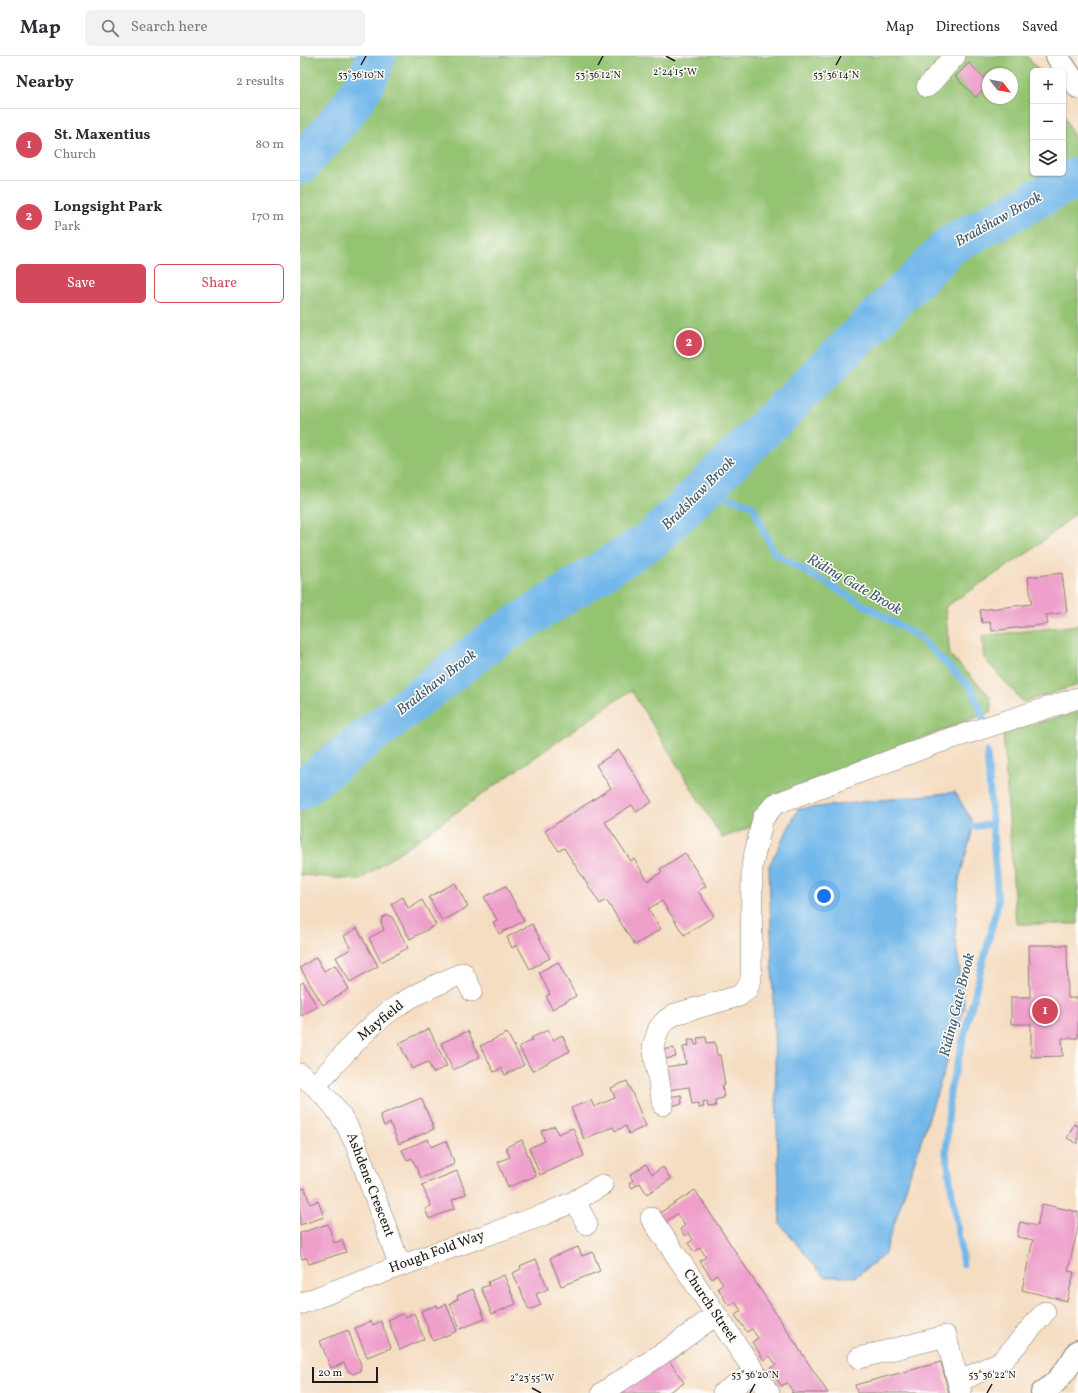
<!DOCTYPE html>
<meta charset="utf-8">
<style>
body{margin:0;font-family:Vollkorn,serif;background:#f2f2f3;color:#2b2b33}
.controls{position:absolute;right:12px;top:12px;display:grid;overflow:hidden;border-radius:6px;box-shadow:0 1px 3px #0004}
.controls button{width:36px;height:36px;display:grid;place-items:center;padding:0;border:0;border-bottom:1px solid #e1e1e2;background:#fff;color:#2b2b33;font:20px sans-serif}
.compass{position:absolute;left:682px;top:12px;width:36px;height:36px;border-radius:50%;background:#fff;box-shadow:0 1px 3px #0004;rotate:121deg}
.scale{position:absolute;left:12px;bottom:10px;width:66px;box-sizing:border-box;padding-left:4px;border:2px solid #1c1c1c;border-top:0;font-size:11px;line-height:14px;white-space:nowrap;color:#1c1c1c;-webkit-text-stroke:3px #fdfcf7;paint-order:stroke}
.you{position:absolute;left:524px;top:840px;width:14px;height:14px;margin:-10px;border:3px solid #fff;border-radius:50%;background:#1a73e8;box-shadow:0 0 0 6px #1a73e833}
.badge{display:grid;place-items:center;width:26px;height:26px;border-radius:50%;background:#d1495b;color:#fff;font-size:13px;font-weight:700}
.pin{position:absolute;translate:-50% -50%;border:2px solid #fff;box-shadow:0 1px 4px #0006}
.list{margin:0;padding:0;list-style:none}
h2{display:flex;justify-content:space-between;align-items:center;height:52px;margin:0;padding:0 16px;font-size:17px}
h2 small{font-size:13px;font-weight:400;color:#7c7c81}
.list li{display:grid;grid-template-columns:26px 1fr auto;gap:12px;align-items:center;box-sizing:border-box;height:72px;padding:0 16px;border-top:1px solid #e1e1e2}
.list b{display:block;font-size:15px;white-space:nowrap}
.list p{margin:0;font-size:13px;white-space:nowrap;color:#7c7c81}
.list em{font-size:13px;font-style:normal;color:#7c7c81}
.actions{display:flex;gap:8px;padding:12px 16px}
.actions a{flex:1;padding:9px 0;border:1px solid #d1495b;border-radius:6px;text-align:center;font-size:14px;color:#d1495b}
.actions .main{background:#d1495b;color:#fff}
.icon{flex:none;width:22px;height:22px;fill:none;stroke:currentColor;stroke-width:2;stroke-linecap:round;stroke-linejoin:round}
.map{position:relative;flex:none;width:778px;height:1337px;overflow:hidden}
header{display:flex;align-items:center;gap:24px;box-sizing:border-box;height:56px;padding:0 20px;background:#fff;border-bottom:1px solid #e1e1e2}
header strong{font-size:19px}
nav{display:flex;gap:22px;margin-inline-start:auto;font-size:14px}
.search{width:280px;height:36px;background:#f2f2f3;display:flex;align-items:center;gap:10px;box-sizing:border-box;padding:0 14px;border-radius:6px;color:#7c7c81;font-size:15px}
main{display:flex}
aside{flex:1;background:#fff}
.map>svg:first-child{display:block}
.green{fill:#94c372;stroke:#587047;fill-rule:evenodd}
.water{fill:#73b8ea;stroke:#486a83}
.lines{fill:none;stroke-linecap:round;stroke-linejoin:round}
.stream{stroke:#73b8ea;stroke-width:7}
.river{stroke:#73b8ea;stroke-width:40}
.building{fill:#ee9fca}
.minor-casing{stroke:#887c6f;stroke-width:22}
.major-casing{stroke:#887c6f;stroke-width:24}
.minor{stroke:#fff;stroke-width:21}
.major{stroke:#fff;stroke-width:22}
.ticks{fill:none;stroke:#1c1c1c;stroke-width:1.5}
.labels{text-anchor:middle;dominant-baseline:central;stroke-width:3;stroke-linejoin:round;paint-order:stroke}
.street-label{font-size:14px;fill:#1c1c1c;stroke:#fdfcf7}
.water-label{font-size:15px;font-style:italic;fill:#3f5a6e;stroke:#fdfcf7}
.ticks-label{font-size:10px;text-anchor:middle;fill:#1c1c1c;stroke:#fdfcf7;stroke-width:3;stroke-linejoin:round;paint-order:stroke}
</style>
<header>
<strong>Map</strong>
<div class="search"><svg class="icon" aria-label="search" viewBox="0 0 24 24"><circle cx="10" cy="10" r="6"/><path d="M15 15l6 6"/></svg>Search here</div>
<nav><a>Map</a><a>Directions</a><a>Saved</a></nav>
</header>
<main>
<aside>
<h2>Nearby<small>2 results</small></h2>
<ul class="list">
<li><span class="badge">1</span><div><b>St. Maxentius</b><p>Church</p></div><em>80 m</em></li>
<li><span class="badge">2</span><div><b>Longsight Park</b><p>Park</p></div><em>170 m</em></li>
</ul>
<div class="actions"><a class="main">Save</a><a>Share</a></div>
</aside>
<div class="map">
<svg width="778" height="1337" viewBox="0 0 778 1337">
<rect width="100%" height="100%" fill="#fdfcf7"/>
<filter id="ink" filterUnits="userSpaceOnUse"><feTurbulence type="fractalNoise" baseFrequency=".025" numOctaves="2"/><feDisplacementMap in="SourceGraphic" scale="8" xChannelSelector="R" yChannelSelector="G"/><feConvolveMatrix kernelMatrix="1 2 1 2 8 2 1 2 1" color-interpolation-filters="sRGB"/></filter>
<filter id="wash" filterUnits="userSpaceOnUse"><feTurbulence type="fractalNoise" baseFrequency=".012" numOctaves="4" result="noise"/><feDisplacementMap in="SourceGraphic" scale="16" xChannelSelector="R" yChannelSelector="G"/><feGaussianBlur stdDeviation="0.9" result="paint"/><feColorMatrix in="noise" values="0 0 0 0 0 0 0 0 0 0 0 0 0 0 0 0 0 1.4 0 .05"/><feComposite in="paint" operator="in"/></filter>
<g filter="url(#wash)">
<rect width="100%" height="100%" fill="#f5ddc2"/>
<path class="green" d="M0 0H727L739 15H733V117H763V57L774 81 778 100V456L732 494 645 551 650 599 690 640 692 655 469 742 451 771 422 782 331 634 60 824 0 819ZM688 18H712V42H688Z
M778 569V629L723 646 684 602 682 580Z
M778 656V868H716L703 676Z"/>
<path class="water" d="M655 736 672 765V776L659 824 655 881 665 951 584 1199 555 1221H524L480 1168 469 810 498 753Z"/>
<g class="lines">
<path class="stream" d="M404 434 452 449 474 497 619 581 672 633 684 663
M671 771 692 768
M663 1208 646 1097 650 1035 698 847 687 696"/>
<path class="river" d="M0 109C27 78 65 41 76 0
M0 734 193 584 354 482 652 188 778 121"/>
</g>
<g id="blocks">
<path class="building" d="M669 7 688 25V28L676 41 655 21Z
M762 517 767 556 746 559 748 568 692 575 690 566 682 567 680 554 732 548 728 521Z
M319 694 352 746 336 756 332 749 305 766 331 805 334 803 348 825 362 816 360 813 385 797 406 830 398 835 414 860 384 879 362 845 348 853 361 873 335 889 306 844 300 848 264 792 259 795 245 775 311 732 296 709Z
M155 827 168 851 142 865 129 841Z
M206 830 224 865 199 878 193 866 197 864 184 841Z
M103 841 108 852 122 844 136 869 110 883 91 848Z
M87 859 92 861 108 892 81 906 69 882 84 874 81 867 82 862Z
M232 868 250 902 230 913 217 889 212 892 207 881Z
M57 872 78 910 50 926 36 901 51 893 44 880Z
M729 889H767L768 942H778V982H762L763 1000 731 1001V968H711V941H730Z
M16 901 24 915 35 909 49 933 23 949 0 912Z
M258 906 276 940 252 953 246 940 250 938 239 916Z
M3 926 17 951 0 960V928Z
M129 973 147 1010 133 1017 128 1006 112 1013 99 987Z
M248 974 253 984 262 979 270 995 232 1015 219 991 232 984 231 982Z
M168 975 180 1001 153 1014 141 987Z
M207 977 224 1009 205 1019 201 1012 194 1016 180 990Z
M406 981 407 987 415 986 417 999H420L425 1029H422L424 1042 415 1044 416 1050 408 1051 407 1045 403 1046 404 1051 398 1052V1047L392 1048 389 1031 368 1034 365 1011 386 1008 383 991 389 990 388 984H394L395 989H398L397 982Z
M374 992 376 1001 363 1003 361 994Z
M327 1025 346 1070 329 1078 326 1070 315 1075 313 1071 284 1083 271 1052 291 1044 294 1051 315 1042 311 1032Z
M381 1039 382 1048 369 1050 367 1041Z
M121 1042 134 1073 99 1088 90 1067 84 1070 80 1059Z
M774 1068 778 1070V1088L767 1082Z
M255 1070 258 1078 273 1072 284 1100 240 1119 229 1092 245 1085 241 1075Z
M128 1083 131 1091 146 1085 155 1108 121 1122 112 1102 107 1104 102 1094Z
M222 1084 236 1120 208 1131 198 1106 210 1101 206 1091Z
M346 1108 352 1118 363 1111 371 1123 347 1138 340 1127 332 1132 329 1127 333 1124 330 1119Z
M157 1115 166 1138 152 1144 155 1152 129 1163 125 1153 131 1150 122 1129Z
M5 1132 10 1148 18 1145 24 1161 0 1169V1134Z
M395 1134 435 1195 528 1337H491L493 1336 487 1327 481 1330 470 1312 476 1309 470 1300 464 1304 452 1286 458 1282 452 1273 447 1276 435 1259 441 1255 435 1246 429 1250 418 1232 423 1228 417 1219 412 1223 400 1205 406 1201 400 1192 394 1196 388 1187 393 1184 389 1177 385 1180 380 1173 385 1170 377 1158 364 1167 358 1158Z
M742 1148 778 1156V1171L768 1215 774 1216 767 1245 722 1234 733 1184 717 1181 720 1166 737 1170Z
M28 1168 34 1187 42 1184 46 1196 9 1208 7 1202 2 1203 0 1197V1177Z
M278 1191 282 1200 293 1196 300 1215 261 1230 250 1202Z
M236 1203 248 1233 236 1238 241 1249 229 1254 213 1217 221 1213 220 1210Z
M204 1219 216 1248 192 1258 181 1232 189 1229 188 1226Z
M173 1233 185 1263 160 1273 150 1247 158 1243 157 1240Z
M146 1248 157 1275 133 1285 121 1255 137 1249 138 1252Z
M104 1257 106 1261 114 1257 124 1283 100 1294 88 1264Z
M71 1265 73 1269 81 1265 91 1292 67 1301 55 1272Z
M48 1274 61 1309 60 1315 53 1318 47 1314 44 1307 31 1312 20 1285Z
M369 1304 384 1327 367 1337H317Z
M641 1306 649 1337H557L555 1329Z"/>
</g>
</g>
<g filter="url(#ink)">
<use href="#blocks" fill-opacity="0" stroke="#887c6f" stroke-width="1"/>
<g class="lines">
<defs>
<path id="minor" d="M627 31 655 0
M0 1018 15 1030 33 1049 46 1068 56 1089 100 1210
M15 1030C42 1001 68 968 102 947 120 935 144 926 163 917L172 935
M363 1049 353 990 359 972 366 964 375 958 439 940 447 933 451 923 452 810 463 762 475 748 637 687 778 642
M275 1145 287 1168
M351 1162 469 1337
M0 1248 100 1210 243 1159 275 1145 302 1129
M559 1302 646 1280 661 1337
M658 1326 702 1305 745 1256
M302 1337 366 1295 416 1259
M423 1337 455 1316"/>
<path id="major" d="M757 0 778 31
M742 1337C758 1327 769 1311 778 1295"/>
</defs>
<use href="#minor" class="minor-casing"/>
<use href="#major" class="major-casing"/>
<use href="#minor" class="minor"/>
<use href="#major" class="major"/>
</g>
</g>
<path class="ticks" d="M366 0 375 5M61 9 66 0M298 9 303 0M536 9 541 0M232 1332 241 1337M450 1337 455 1328M687 1337 692 1328"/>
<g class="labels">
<g class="street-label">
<text transform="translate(81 965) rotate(-39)">Mayfield</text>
<text transform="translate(70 1129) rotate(69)">Ashdene Crescent</text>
<text transform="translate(137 1196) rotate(-20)">Hough Fold Way</text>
<text transform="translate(410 1250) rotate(56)">Church Street</text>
</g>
<g class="water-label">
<text transform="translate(699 164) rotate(-29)">Bradshaw Brook</text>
<text transform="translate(399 438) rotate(-45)">Bradshaw Brook</text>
<text transform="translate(554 529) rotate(30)">Riding Gate Brook</text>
<text transform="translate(137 627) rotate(-38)">Bradshaw Brook</text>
<text transform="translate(658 949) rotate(-76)">Riding Gate Brook</text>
</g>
</g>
<g class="ticks-label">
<text x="375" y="19">2°24'15"W</text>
<text x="298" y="22">53°36'12"N</text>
<text x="536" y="22">53°36'14"N</text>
<text x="61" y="22">53°36'10"N</text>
<text x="455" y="1322">53°36'20"N</text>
<text x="692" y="1322">53°36'22"N</text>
<text x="232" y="1325">2°23'55"W</text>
</g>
</svg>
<div class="controls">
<button>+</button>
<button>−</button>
<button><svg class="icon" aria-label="layers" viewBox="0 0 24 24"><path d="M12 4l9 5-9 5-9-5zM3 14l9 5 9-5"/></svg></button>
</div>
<svg class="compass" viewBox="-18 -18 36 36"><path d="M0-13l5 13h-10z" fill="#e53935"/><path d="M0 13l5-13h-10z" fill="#7c7c81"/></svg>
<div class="scale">20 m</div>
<div class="you"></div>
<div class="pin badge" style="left:745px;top:955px">1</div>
<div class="pin badge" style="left:389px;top:287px">2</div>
</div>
</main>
